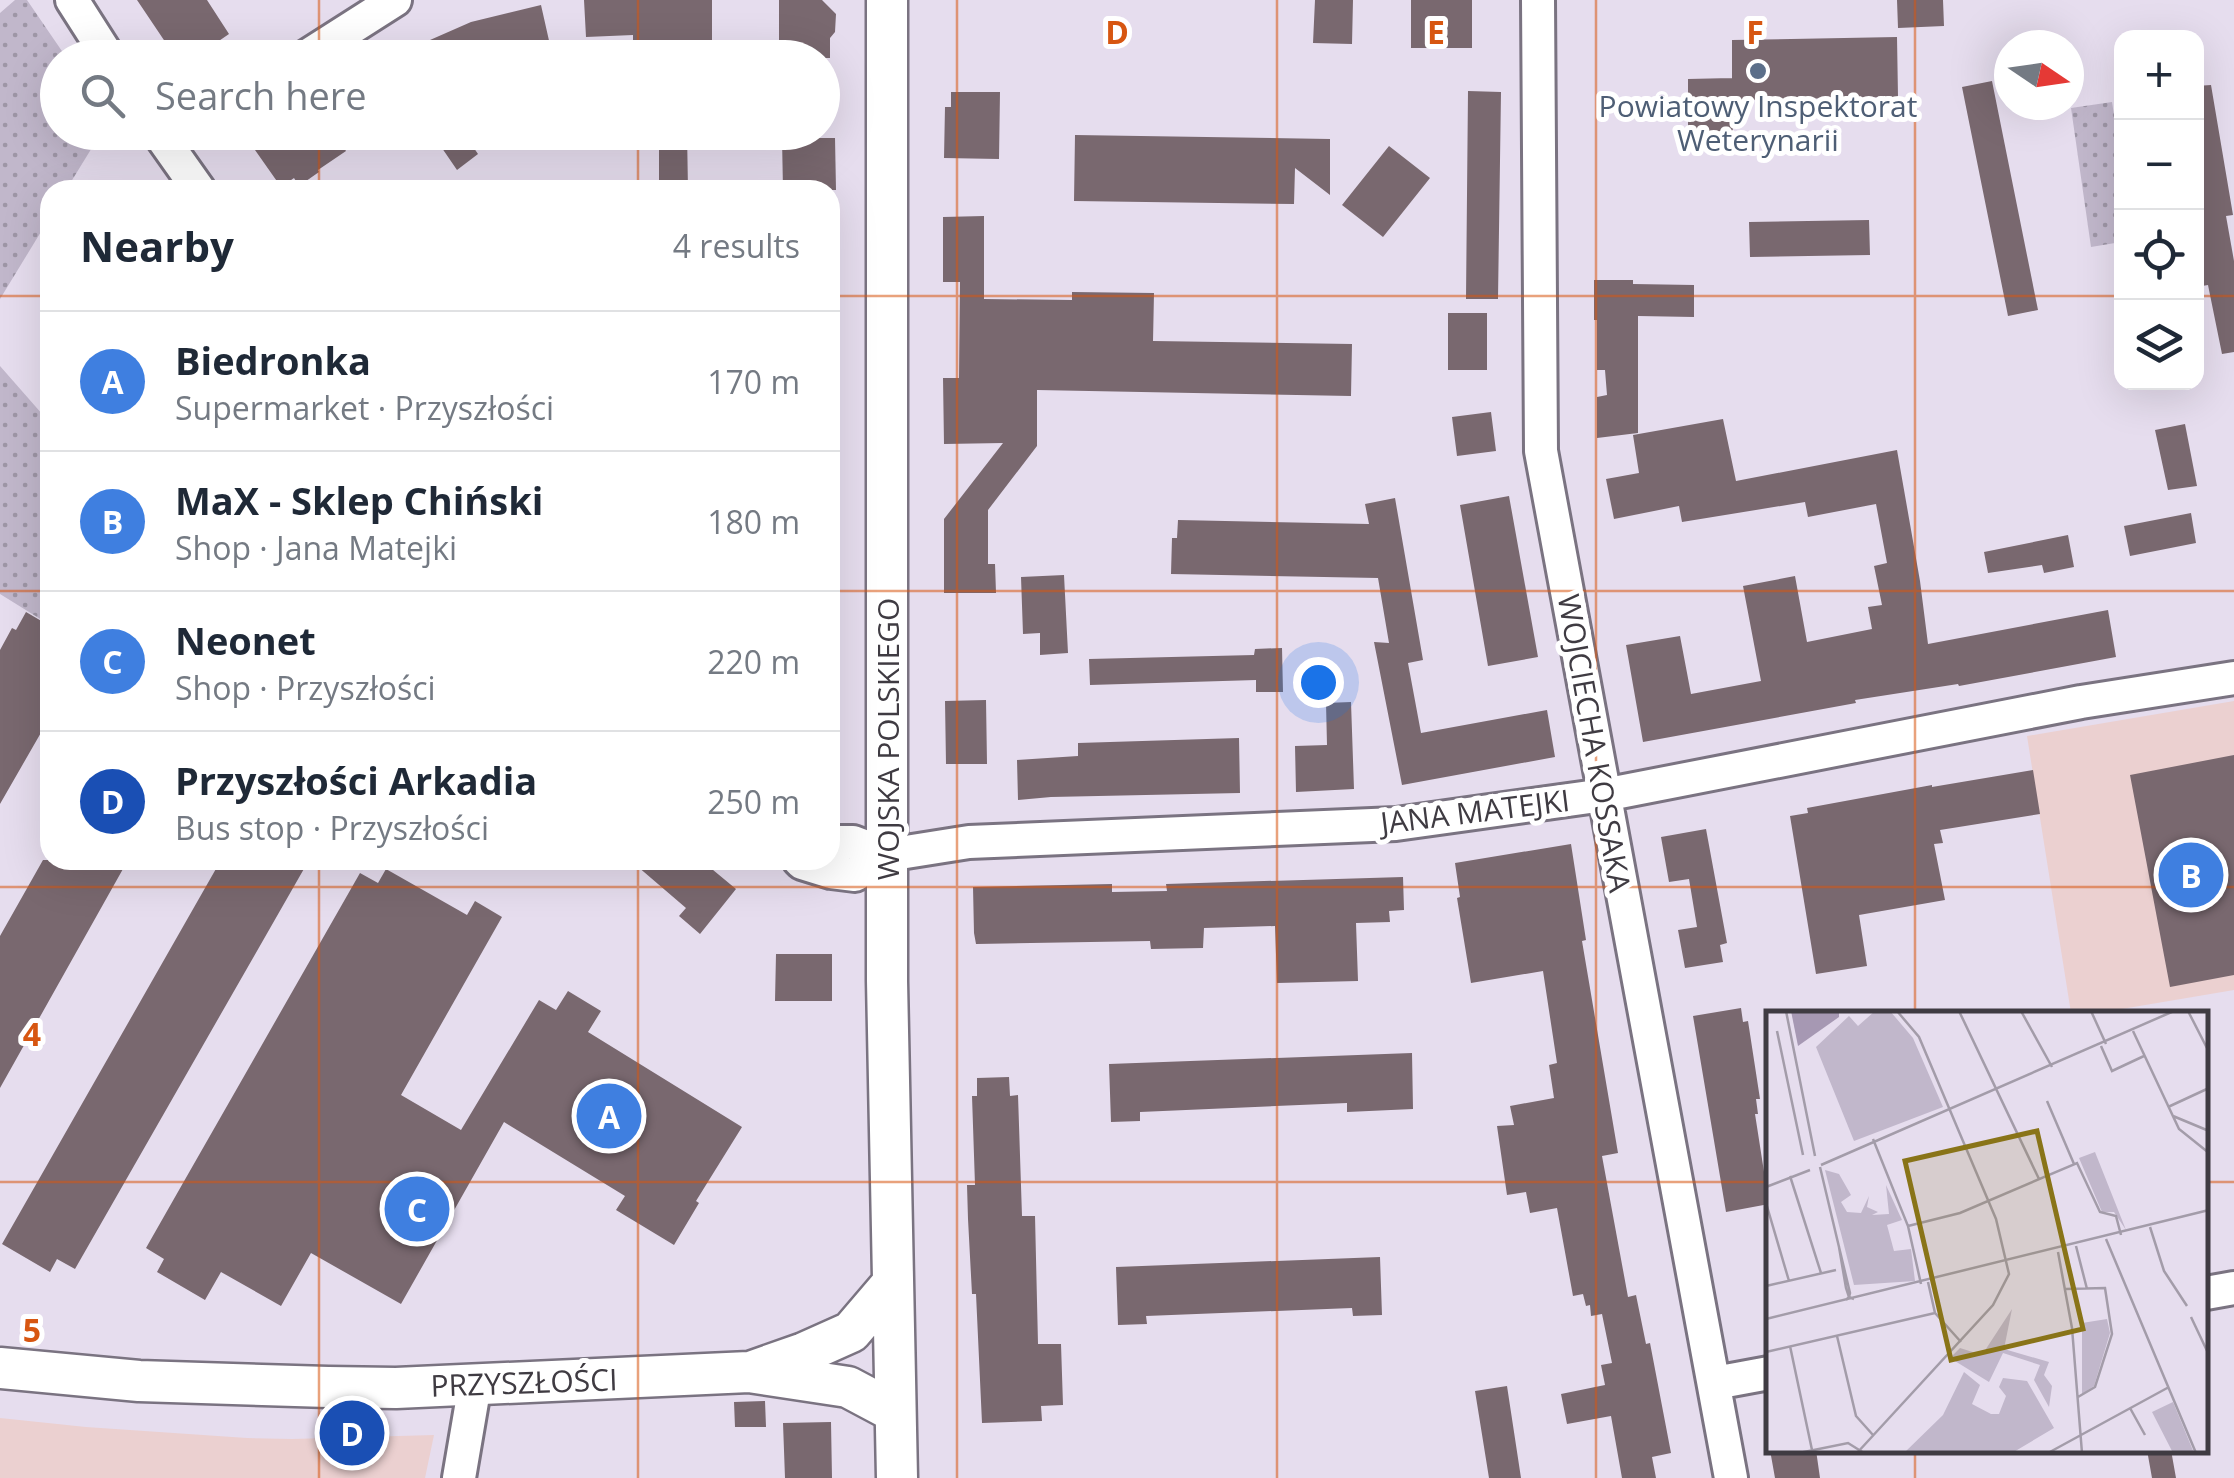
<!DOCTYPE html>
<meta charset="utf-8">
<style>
body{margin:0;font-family:"Open Sans",sans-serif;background:#f2f2f3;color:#1f2937}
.controls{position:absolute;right:30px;top:30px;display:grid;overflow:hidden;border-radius:20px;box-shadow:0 10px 40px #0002}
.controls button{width:90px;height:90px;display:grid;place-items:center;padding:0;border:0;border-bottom:2px solid #e0e1e3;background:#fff;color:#1f2937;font:50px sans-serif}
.compass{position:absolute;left:1994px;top:30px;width:90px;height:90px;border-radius:50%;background:#fff;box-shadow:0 10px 40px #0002;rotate:103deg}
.you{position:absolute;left:1318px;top:682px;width:35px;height:35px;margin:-25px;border:8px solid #fff;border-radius:50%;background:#1a73e8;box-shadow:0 0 0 15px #1a73e833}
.badge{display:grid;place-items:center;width:65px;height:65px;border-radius:50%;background:#0b8043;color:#fff;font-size:32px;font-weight:700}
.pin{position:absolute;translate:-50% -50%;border:5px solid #fff;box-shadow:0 2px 10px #0006}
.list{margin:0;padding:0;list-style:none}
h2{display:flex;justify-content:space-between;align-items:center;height:130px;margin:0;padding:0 40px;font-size:42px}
h2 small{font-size:32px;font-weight:400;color:#747a83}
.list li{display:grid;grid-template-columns:65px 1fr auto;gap:30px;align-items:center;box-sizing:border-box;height:140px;padding:0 40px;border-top:2px solid #e0e1e3}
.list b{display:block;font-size:38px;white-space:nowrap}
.list p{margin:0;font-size:32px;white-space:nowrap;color:#747a83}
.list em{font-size:32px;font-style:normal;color:#747a83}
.icon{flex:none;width:55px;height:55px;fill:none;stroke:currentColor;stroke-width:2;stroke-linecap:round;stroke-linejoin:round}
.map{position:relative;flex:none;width:2234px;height:1478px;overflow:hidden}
.search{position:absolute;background:#fff;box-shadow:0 10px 40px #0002;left:40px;top:40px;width:800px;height:110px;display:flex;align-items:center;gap:25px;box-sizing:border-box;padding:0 35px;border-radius:55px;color:#747a83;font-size:38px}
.panel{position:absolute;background:#fff;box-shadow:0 10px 40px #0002;left:40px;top:180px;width:800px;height:690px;border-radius:30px}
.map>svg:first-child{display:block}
.commercial{fill:#ebd0d0}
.green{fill:url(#green-dots)}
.building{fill:#79686f}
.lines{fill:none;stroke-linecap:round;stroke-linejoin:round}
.minor-casing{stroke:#7a7381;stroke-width:38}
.tertiary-casing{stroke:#7a7381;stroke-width:45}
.minor{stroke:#fff;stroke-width:32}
.tertiary{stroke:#fff;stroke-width:40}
.grid{fill:none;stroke:#d75611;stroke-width:2.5;stroke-opacity:0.55}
.service-dot{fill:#5c6f8a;stroke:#fff;stroke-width:4}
.labels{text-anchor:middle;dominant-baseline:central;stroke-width:10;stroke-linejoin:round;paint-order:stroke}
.service-label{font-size:30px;fill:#4e5e75;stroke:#fff}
.street-label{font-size:30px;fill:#3f3b42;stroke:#fff}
.inset-road{fill:none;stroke:#a39ca9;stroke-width:2.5}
.view{fill:#897418;fill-opacity:0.15;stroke:#897418;stroke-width:5}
.inset-edge{fill:none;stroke:#3f3b42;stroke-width:5}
.grid-label{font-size:32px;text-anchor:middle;font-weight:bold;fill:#d75611;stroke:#fff;stroke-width:10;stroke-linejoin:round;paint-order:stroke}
</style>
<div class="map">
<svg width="2234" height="1478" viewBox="0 0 2234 1478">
<defs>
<pattern id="green-dots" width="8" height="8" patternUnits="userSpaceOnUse" patternTransform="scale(2.5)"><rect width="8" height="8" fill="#c1b7cb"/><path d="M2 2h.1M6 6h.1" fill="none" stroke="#9e96a6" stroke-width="1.8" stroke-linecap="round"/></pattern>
</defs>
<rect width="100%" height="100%" fill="#e6ddee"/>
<path class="commercial" d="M2234 701V990L2098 1013H2071L2027 736Z
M0 1418 86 1427 247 1438 292 1439 434 1435 425 1478H0Z"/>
<path class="green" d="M15 0H27L66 57 58 58V132L101 133 66 190H50V217L0 299V13Z
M2112 102 2122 165 2121 242 2091 247 2071 108Z
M0 366 50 423V625L0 594Z"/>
<path class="building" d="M137 0H207L229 34 194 58H176Z
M584 0H712V58H633V35L586 37Z
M779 0H822L836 14 835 32 830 38V58H779Z
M1315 0H1353L1352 44 1313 43Z
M1411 0H1472V48H1411Z
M1897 0H1943L1944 26 1898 28Z
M541 5 550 45 499 58H389L471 22Z
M1897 37 1898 97 1732 100V40Z
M1732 78 1733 145H1688V79Z
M1992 81 2038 310 2008 316 1962 87Z
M2211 85 2233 215 2226 216 2234 261V352L2222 354 2208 285 2196 287V86Z
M1468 91 1501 92 1498 299H1466Z
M951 92H1000L999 159 944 158 945 107H951Z
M281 132H334L346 151 318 170 319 172 299 186 294 178 281 187 255 150Z
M431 132H463L478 154 457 170Z
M659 132H687L688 190H659Z
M1075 135 1330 139V195L1295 168 1294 204 1074 201Z
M782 138H835L836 190H783Z
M1389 146 1430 178 1383 237 1342 205Z
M984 216V299L1072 300V292L1154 293 1153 341 1352 344 1351 396 1037 390V446L988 510V564H995L996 593H944V519L1003 443 944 444 943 378H959L960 282H943V217Z
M1869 220 1870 255 1750 257 1749 222Z
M1594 280H1633V284L1694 285V317L1638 316V433L1597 438V397L1607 395 1605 370H1597V320H1594Z
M1448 313H1487V370H1448Z
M1491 412 1496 451 1457 456 1452 417Z
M1723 419 1736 481 1897 450 1920 581 1928 644 2108 610 2116 657 1959 686 1958 684 1855 700 1856 703 1643 742 1626 645 1680 636 1691 694 1761 681 1743 586 1795 576 1807 642 1872 629 1868 607 1882 605 1874 566 1887 563 1876 504 1808 517 1805 502 1682 522 1679 506 1614 519 1606 479 1639 473 1633 435Z
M2185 424 2197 486 2168 490 2155 430Z
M1509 496 1538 657 1488 666 1460 505Z
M1395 498 1423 660 1408 663 1421 733 1547 710 1555 757 1402 785 1374 642 1389 643 1378 578 1171 574 1172 538H1177L1178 520 1369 524 1365 504Z
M2191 513 2196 543 2130 556 2124 526Z
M2068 535 2074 567 2044 573 2042 565 1988 573 1984 552Z
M1064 575 1068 653 1040 655V633L1023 634 1021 577Z
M26 612 50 626V717L0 804V650L12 628 16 630Z
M1282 648 1283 692H1256V680L1090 685 1089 659 1254 655 1255 649Z
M986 700 987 764H946L945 701Z
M1351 702 1354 789 1296 792 1295 746 1327 745 1326 703Z
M1239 738 1240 793 1051 797 1018 800 1017 760 1078 756V743Z
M2234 755V975L2170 987 2130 775Z
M2033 770 2040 814 1940 830 1943 843 1934 844 1945 900 1859 915 1867 966 1816 974 1790 816 1808 813 1807 808 1932 785V787Z
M1706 829 1727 943 1720 945 1723 962 1685 968 1678 930 1697 927 1689 879 1669 882 1661 837Z
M1571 844 1586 940 1582 941 1618 1153 1602 1156 1628 1297 1636 1295 1646 1344 1650 1343 1671 1453 1652 1457 1656 1478H1622L1611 1416 1567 1424 1561 1394 1605 1385 1601 1365 1612 1363 1602 1314 1591 1316 1590 1305 1586 1306 1583 1294 1573 1296 1557 1208 1530 1213 1526 1192 1507 1195 1497 1126 1514 1125 1510 1106 1554 1098 1549 1065 1557 1063 1543 971 1471 983 1457 898 1460 897 1455 863Z
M43 860H128L0 1088V936Z
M221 860H309L75 1269 57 1259 50 1272 2 1244Z
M630 860H701L736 889 700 934 679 916 686 908Z
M386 869 467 915 475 901 502 917 401 1095 461 1130 539 1000 556 1010 568 991 601 1011 588 1032 742 1127 696 1201 699 1203 674 1245 616 1210 625 1196 504 1122 401 1304 311 1253 281 1306 221 1272 205 1300 157 1272 164 1259 146 1248 183 1183 360 873 378 883Z
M1403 877 1404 910 1389 911 1390 922 1356 923 1358 981 1277 983 1275 926 1204 928 1203 948 1151 949 1150 941 976 944 974 933 973 887 1112 884V892L1167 891 1166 884Z
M776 954H832V1001H775Z
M1741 1008 1743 1022 1748 1021 1760 1099H1756L1758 1114H1755L1769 1204 1726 1212 1693 1016Z
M1412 1053 1413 1109 1347 1112V1103L1140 1112V1121L1111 1122 1109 1064Z
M1009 1077 1010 1096 1018 1095 1022 1216H1035L1038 1344H1061L1063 1405 1041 1406 1042 1421 982 1423 976 1294H972L968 1219 967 1185H975L972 1096H977V1078Z
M1380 1257 1382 1315 1353 1316 1352 1308 1146 1316 1147 1324 1118 1325 1116 1267Z
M1507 1386 1521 1478H1489L1475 1391Z
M765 1401 766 1427H735L734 1402Z
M831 1422 832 1478H785L783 1423Z
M1770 1450H1816L1820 1478H1775Z
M2147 1450H2171L2176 1478H2152Z"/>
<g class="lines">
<defs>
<path id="minor" d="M72 0 109 58
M1538 0 1541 451 1731 1478
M304 58 395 0
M158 132 199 190
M830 842H853L887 855
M799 860 802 863 831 872 855 875 887 855 969 842 1396 824 1604 795 2081 702 2234 678
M2206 1293 2234 1288
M1715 1383 1769 1373
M459 1478 475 1384"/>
<path id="tertiary" d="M887 0V981L897 1478
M0 1368 139 1381 328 1387 396 1388 749 1372 848 1387 895 1412
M753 1371 804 1353 851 1332 892 1284"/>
</defs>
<use href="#minor" class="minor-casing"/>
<use href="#tertiary" class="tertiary-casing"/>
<use href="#minor" class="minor"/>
<use href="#tertiary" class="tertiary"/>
</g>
<path class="grid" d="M319 0V58M638 0V58M957 0V1478M1277 0V1478M1596 0V1478M1915 0V1013M319 132V190M638 132V190M0 296H50M830 296H2122M2196 296H2234M0 591H50M830 591H2234M319 860V1478M638 860V1478M0 887H2234M0 1182H1769M2206 1182H2234M1915 1450V1478"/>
<circle class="service-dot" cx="1758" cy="71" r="10"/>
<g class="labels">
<g class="service-label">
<text x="1758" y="105">Powiatowy Inspektorat<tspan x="1758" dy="34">Weterynarii</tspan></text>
</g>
<g class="street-label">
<text transform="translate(887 739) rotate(-90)">WOJSKA POLSKIEGO</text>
<text transform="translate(1595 743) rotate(80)">WOJCIECHA KOSSAKA</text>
<text transform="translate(1475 811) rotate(-7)">JANA MATEJKI</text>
<text transform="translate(524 1382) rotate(-2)">PRZYSZŁOŚCI</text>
</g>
</g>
<g transform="translate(1766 1011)">
<rect width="442" height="442" fill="#e6ddee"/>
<path d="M329 141 360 219 348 201H336L313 147ZM59 159 73 163 85 184 75 191 81 201 95 202 103 185 101 196 112 201 106 204 123 203 120 174 136 209 121 214 128 240 145 238 149 270 88 274ZM246 298 238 338 283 351 278 364 286 375 283 396 268 369 274 354 237 342 223 371 184 347 194 337 216 344ZM341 308 344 322 328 375 316 383V312ZM198 361 214 374 206 393 225 403H233L240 385 233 376 237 367 261 370 288 417 246 442H138L177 404ZM407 391 428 442H407L386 401Z" fill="#c1b7cb"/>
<path d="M25 0H73V6L32 35Z" fill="#a698b3"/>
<path d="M109 0H124L147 27 177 96 88 130 50 36 83 5 92 15Z" fill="#c1b7cb"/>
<path class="inset-road" d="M20 0 49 145M193 0 273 168M255 0 286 56M325 0 340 33M422 0 443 41M11 20 37 144M367 20 413 118 443 142M335 35 346 60 378 45M281 90 308 153M402 96 443 77M407 105 443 120M107 128 142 215 155 273M55 154 408 0M54 156 73 236M24 165 55 262M0 176 44 159M0 192 23 270M142 215 194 202 311 152 334 201 350 205 355 224M384 216 398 260 421 295M340 228 430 442M310 235 321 278M292 241 306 317 316 442M162 271 169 302 195 331M0 275 70 259M299 278 339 277 346 323 329 376 312 386M80 289 83 286 84 282 73 236 80 277 83 286 88 288M425 306 443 344M0 308 443 199M71 325 90 405 107 424M24 335 46 439M0 341 169 302M364 397 379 424M33 442 82 432 98 442M91 442 227 294 243 263 230 208 194 123 153 26 131 0M282 442 403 376"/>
<path class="view" d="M271 120 317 318 185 349 139 150Z"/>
<rect width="442" height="442" class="inset-edge"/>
</g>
<g class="grid-label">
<text x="1117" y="44">D</text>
<text x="1436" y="44">E</text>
<text x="1755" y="44">F</text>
<text x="32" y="1046">4</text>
<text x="32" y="1342">5</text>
</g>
</svg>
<div class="controls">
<button>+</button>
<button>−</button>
<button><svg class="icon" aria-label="locate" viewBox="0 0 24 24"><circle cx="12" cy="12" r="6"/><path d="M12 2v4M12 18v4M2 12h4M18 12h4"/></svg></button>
<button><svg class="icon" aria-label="layers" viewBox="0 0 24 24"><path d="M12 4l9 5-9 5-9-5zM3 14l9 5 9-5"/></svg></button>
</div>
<svg class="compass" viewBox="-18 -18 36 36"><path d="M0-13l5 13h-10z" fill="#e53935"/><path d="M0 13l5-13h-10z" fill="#747a83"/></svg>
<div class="you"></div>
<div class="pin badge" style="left:609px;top:1116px;background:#3f7fe0">A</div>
<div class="pin badge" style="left:2191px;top:875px;background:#3f7fe0">B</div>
<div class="pin badge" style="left:417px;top:1209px;background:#3f7fe0">C</div>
<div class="pin badge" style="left:352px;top:1433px;background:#1a4fb4">D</div>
<div class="search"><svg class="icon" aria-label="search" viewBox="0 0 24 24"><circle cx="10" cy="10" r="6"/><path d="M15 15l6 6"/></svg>Search here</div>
<section class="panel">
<h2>Nearby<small>4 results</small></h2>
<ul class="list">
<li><span class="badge" style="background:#3f7fe0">A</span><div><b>Biedronka</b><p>Supermarket · Przyszłości</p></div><em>170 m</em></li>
<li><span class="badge" style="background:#3f7fe0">B</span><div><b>MaX - Sklep Chiński</b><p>Shop · Jana Matejki</p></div><em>180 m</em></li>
<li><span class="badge" style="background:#3f7fe0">C</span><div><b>Neonet</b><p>Shop · Przyszłości</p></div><em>220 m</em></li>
<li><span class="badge" style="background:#1a4fb4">D</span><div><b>Przyszłości Arkadia</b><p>Bus stop · Przyszłości</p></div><em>250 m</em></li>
</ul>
</section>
</div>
